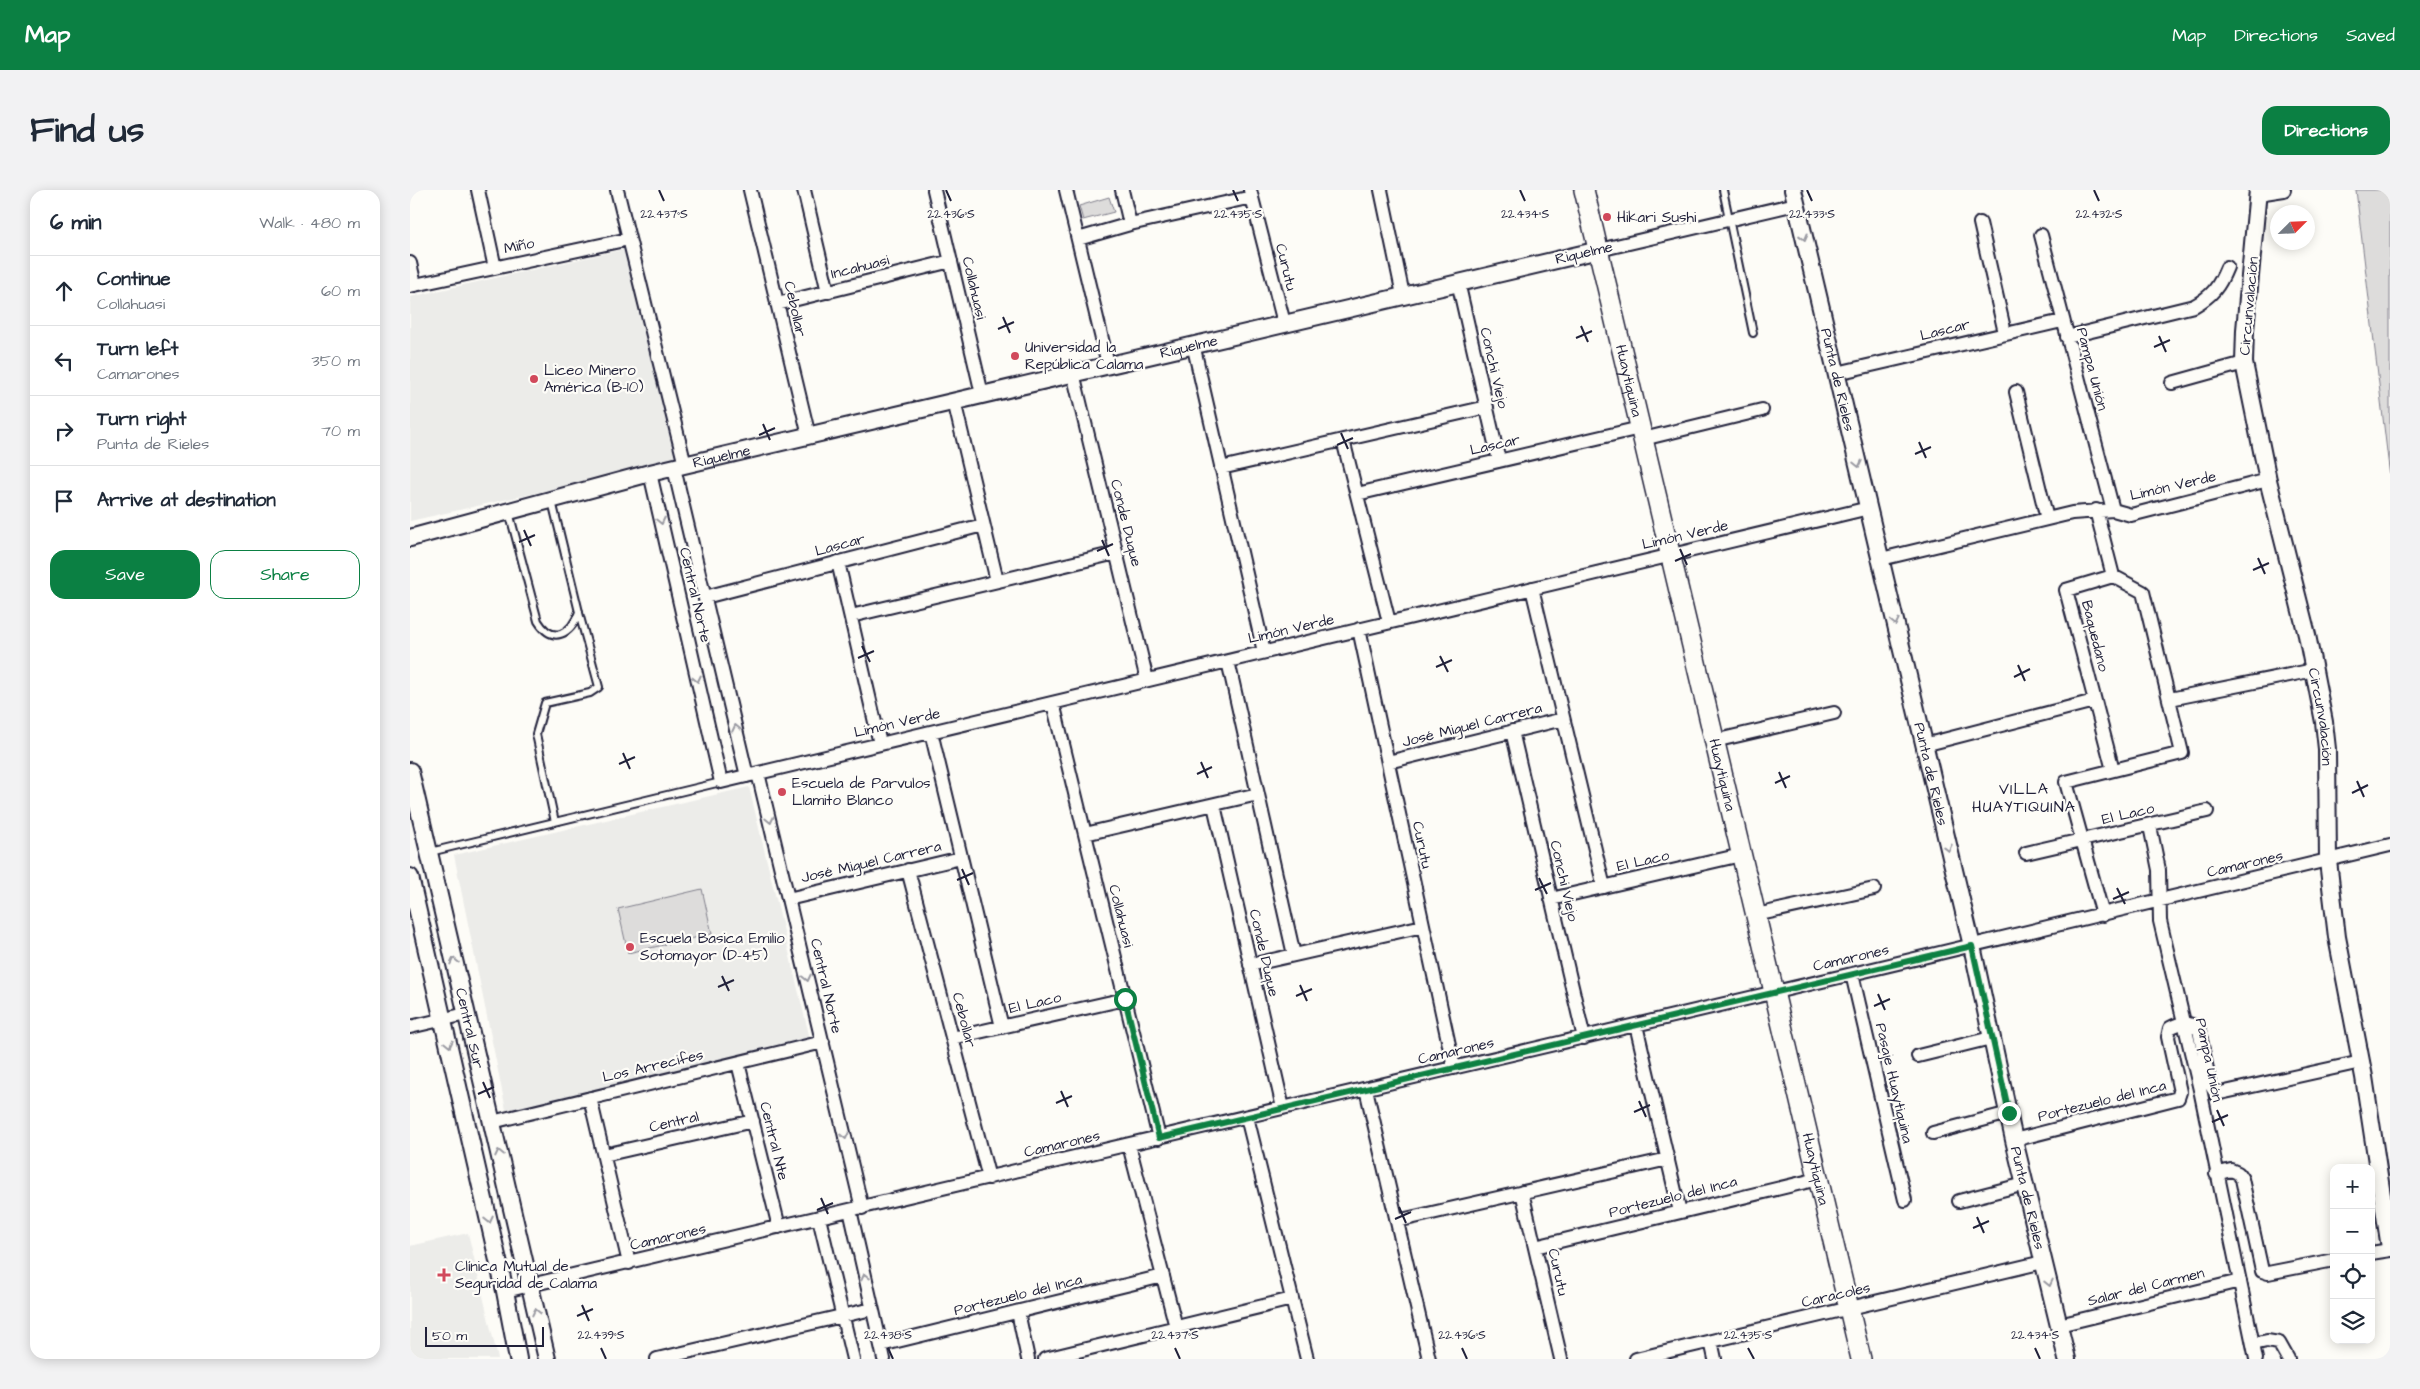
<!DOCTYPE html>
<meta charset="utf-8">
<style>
body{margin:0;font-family:"Architects Daughter",sans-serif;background:#f2f2f3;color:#1f2937}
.controls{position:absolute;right:15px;bottom:15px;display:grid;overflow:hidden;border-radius:10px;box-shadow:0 2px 12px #0003}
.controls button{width:45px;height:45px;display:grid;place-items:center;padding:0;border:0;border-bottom:1px solid #e0e1e3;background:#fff;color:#1f2937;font:25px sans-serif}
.compass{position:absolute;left:1860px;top:15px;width:45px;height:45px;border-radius:50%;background:#fff;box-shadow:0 2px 12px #0003;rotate:66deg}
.scale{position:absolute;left:15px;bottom:12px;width:119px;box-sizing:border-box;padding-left:5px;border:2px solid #22223b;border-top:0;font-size:14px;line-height:18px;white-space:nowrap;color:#22223b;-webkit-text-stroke:4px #fdfcf7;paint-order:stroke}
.stop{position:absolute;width:15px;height:15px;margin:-11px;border:4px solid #0b8043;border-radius:50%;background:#fff}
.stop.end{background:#0b8043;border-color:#fff;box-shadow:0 1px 5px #0008}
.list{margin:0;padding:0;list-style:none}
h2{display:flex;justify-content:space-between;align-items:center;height:65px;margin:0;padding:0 20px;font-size:21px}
h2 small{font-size:16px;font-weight:400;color:#747a83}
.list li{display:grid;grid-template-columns:32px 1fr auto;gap:15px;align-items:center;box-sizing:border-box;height:70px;padding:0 20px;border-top:1px solid #e0e1e3}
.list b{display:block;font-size:19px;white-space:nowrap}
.list p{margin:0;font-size:16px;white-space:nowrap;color:#747a83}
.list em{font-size:16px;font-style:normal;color:#747a83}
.actions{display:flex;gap:10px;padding:15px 20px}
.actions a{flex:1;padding:11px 0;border:1px solid #0b8043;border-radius:15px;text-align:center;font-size:18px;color:#0b8043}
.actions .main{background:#0b8043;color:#fff}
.icon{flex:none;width:28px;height:28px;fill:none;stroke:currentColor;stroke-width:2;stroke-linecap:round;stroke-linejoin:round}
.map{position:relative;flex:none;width:1980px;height:1169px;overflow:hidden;border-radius:15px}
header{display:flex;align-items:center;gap:30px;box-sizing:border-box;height:70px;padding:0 25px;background:#0b8043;color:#fff}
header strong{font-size:24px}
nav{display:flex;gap:28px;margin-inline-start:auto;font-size:18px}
.intro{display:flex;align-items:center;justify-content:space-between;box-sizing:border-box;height:120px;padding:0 30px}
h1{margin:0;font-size:35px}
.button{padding:12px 22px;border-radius:15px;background:#0b8043;color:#fff;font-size:18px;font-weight:700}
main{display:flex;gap:30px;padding:0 30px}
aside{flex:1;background:#fff;border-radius:15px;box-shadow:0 2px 12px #0003}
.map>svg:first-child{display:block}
.built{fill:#ecece9}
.green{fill:#dddcdb;stroke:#807f8b}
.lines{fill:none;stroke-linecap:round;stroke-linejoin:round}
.service-casing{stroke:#22223b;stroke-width:10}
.minor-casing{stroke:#22223b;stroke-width:16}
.tertiary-casing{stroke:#22223b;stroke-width:20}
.secondary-casing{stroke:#22223b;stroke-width:22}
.service{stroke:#fdfcf7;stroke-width:6}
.minor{stroke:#fdfcf7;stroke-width:12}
.tertiary{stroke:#fdfcf7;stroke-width:16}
.secondary{stroke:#fdfcf7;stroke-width:19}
.oneway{stroke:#9a9aa2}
.route{stroke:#0b8043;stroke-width:6}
.ticks{fill:none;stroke:#22223b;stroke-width:2}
.poi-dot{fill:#d1495b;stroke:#fdfcf7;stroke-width:2}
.labels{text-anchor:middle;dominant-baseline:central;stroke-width:4.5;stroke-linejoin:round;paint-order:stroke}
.poi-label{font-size:15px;fill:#22223b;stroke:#fdfcf7;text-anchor:start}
.street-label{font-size:15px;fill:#22223b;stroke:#fdfcf7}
.neighbourhood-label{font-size:16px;letter-spacing:1px;fill:#22223b;stroke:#fdfcf7}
.ticks-label{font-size:12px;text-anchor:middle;fill:#22223b;stroke:#fdfcf7;stroke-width:4.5;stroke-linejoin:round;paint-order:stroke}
</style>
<header>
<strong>Map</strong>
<nav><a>Map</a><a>Directions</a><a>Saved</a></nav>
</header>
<div class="intro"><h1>Find us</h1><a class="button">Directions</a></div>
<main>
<aside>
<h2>6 min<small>Walk · 480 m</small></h2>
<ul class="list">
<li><svg class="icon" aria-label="ahead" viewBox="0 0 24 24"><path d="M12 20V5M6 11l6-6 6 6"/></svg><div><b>Continue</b><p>Collahuasi</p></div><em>60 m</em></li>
<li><svg class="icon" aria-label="left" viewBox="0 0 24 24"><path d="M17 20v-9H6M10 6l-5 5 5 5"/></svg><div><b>Turn left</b><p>Camarones</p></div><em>350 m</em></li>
<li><svg class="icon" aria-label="right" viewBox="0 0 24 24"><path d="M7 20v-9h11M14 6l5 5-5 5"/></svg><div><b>Turn right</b><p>Punta de Rieles</p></div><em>70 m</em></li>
<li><svg class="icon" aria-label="arrive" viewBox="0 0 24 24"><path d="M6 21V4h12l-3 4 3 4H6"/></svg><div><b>Arrive at destination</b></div></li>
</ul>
<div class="actions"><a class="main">Save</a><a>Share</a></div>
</aside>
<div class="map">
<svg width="1980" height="1169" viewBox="0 0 1980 1169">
<rect width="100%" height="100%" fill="#fdfcf7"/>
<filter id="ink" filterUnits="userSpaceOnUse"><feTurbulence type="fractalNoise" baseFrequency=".02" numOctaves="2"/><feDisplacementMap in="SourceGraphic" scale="10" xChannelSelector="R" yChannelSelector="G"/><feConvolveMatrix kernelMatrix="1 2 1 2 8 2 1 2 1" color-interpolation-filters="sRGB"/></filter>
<g filter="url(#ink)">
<path class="built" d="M215 59 268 271 0 331V107Z
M339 597 400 849 96 920 44 665Z
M58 1043 88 1169H0V1056Z"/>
<path class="green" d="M1946 0H1979L1980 5V287Z
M699 7 704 22 673 30 669 16Z
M292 699 302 744 218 763 208 719Z"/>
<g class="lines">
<defs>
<path id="service" d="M1313 0 1343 143
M99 322 128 431C143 455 161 444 169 422L142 311
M145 632 126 544 135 513 180 503 189 497 169 423
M20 662 311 592"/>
<path id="minor" d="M68 0 85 78
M207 0 275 275
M340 0 399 246
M394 0 418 102
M524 0 572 204
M656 0 698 174
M712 0 720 34
M840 0 874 133
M971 0 993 105
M1848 4 1874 0
M1570 33 1595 143
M1631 45 1703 320
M668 49 720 34 842 7
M1189 60 1386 14
M0 73 5 95
M1048 92 1089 271
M0 96 219 49
M367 114 541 71
M1657 147 1784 116C1802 106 1809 97 1817 77
M783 154 854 462
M663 183 737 490
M1427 183 1652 131
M1762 193 1834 173
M1606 202 1637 329
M544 211 587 391
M1233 249 1352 220
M933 250 979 432
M264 278 337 586
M811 278 1077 217
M240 283 311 592 1459 318
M947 304 1230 238
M1686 320 1703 386
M1471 369 1662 323 1703 320 1721 325 1858 290
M428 372 470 554
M1122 398 1194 697
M295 407 573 335
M441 426 706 363
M949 439 1044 878
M818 471 884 765
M1760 509 1904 480
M643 513 749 948
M1102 541 1174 848
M521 542 592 837
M1304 551 1424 523
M1514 555 1684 511
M978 572 1153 529
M348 583 452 1018
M804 615 873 918
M1740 636 1749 680 1750 731 1791 904 1846 1169
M675 644 848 604
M1616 663 1797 621
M498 680 579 988
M378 709 551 668
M1141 709 1331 665
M1346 725 1464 699
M1693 725 1656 592 1772 563 1733 402 1703 386 1656 400 1703 580
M840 775 1013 736
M1442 784 1495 1010
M1226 835 1270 1022
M0 837 56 824
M542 848 715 809
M1508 866 1581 848
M328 873 369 1037
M956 899 1019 1169
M180 908 219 1073
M837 927 897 1169
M82 932 413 852
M1523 943 1599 923
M1604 950 1768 908 1770 902 1758 847 1760 838C1771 832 1780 831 1789 840L1800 894 1806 904 1951 872
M719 955 766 1137
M194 965 343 931
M1806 984 1821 980 1828 983 1832 989 1852 1081 1858 1083 1924 1070
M1112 1002 1151 1169
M1549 1011 1615 994
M440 1020 474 1169
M409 1028 443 1169
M987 1031 1258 969
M1125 1057 1408 989
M1961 1063 1980 1060
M95 1101 1442 784 1980 655
M608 1122 618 1169
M1649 1135 1830 1091
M1301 1151 1305 1169
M1843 1154 1857 1151 1869 1153 1878 1169
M471 1155 753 1086
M247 1169 462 1119
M635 1169 882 1109
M1226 1169 1633 1072"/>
<g id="tertiary">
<path id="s1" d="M1383 0 1562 756 1604 950 1657 1169"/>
<path id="s2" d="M1848 0 1835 140 1834 173 1858 290 1897 445 1914 532 1917 559 1918 671 1927 747 1954 887 1980 1058"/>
<path id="s3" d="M0 348 240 283 1189 60"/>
<path id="s4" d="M0 581 137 1169"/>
<path d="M0 687 95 1101 108 1169"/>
</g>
<g id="secondary">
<path id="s5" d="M1174 0 1451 1169"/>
</g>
</defs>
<use href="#service" class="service-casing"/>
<use href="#minor" class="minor-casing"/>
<use href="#tertiary" class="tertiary-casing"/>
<use href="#secondary" class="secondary-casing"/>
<use href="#service" class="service"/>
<use href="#minor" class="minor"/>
<use href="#tertiary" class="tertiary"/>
<use href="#secondary" class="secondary"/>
</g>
<defs><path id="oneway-chevron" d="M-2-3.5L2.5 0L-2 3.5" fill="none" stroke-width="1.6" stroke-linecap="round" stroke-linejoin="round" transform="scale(1.25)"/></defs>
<g class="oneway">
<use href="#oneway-chevron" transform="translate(1394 47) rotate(76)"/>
<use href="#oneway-chevron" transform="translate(1448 274) rotate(77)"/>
<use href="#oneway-chevron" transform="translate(251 331) rotate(77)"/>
<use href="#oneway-chevron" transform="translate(1485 432) rotate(77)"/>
<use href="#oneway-chevron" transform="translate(287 489) rotate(77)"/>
<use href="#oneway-chevron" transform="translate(326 538) rotate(-103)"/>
<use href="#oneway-chevron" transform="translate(360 630) rotate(77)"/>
<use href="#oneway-chevron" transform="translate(1538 658) rotate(77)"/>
<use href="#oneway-chevron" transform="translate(44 771) rotate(-103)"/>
<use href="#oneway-chevron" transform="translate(397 788) rotate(77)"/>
<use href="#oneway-chevron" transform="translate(39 854) rotate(77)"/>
<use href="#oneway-chevron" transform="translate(435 946) rotate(77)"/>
<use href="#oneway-chevron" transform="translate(89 963) rotate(-103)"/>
<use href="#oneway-chevron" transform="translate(79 1030) rotate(77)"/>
<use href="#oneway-chevron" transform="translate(455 1087) rotate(-103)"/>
<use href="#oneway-chevron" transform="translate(1639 1093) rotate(77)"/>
<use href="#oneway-chevron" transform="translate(126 1122) rotate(-103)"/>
</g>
</g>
<g class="lines" filter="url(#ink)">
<path class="route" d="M715 809 749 948 1562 756 1599 923"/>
</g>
<path class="ticks" d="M249 0 254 11M536 0 541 11M823 0 828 11M1110 0 1115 11M1397 0 1402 11M1684 0 1689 11M593 127 600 143M1171 136 1178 152M588 139 604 132M1749 146 1756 162M1166 148 1182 141M1744 157 1760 150M353 234 360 250M931 243 938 259M349 245 365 238M1509 252 1516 268M927 255 943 248M1505 264 1521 257M114 340 121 356M692 350 699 366M109 352 125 345M1270 359 1277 375M687 361 703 354M1848 368 1855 384M1265 371 1281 364M1843 380 1859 373M452 456 460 472M1030 466 1038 482M448 468 464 461M1608 475 1615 491M1026 477 1042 470M1604 487 1620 479M213 563 220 579M791 572 798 588M209 574 225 567M1369 582 1376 598M787 584 802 577M1947 591 1954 607M1365 593 1380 586M1942 603 1958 595M552 679 559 695M1129 688 1137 704M547 690 563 683M1707 698 1715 714M1125 700 1141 693M1703 709 1719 702M312 786 319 801M890 795 897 811M308 797 324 790M1468 804 1475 820M886 806 902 799M1464 816 1480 809M73 892 80 908M651 901 658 917M68 904 84 897M1229 911 1236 927M646 913 662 906M1807 920 1814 936M1224 922 1240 915M1802 932 1818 925M411 1008 418 1024M989 1017 996 1033M407 1020 423 1013M1567 1027 1574 1043M985 1029 1001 1022M1563 1038 1579 1031M172 1115 179 1131M167 1126 183 1119M191 1158 196 1169M478 1158 483 1169M765 1158 770 1169M1052 1158 1057 1169M1338 1158 1344 1169M1625 1158 1630 1169"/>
<g class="poi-dot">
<circle cx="1197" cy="27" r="5"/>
<circle cx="605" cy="166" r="5"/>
<circle cx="124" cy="189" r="5"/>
<circle cx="372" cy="602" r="5"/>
<circle cx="220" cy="757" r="5"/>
<path d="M31.5 1077.5h5v5h5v5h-5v5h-5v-5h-5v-5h5z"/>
</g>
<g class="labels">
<g class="poi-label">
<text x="1207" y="27">Hikari Sushi</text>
<text x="615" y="157">Universidad la<tspan x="615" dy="17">República Calama</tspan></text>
<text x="134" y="180">Liceo Minero<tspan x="134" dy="17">América (B-10)</tspan></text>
<text x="382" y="593">Escuela de Parvulos<tspan x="382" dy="17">Llamito Blanco</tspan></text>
<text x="230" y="748">Escuela Basica Emilio<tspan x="230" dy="17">Sotomayor (D-45)</tspan></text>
<text x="45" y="1076">Clínica Mutual de<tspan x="45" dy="17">Seguridad de Calama</tspan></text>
</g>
<g class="street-label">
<text transform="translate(109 56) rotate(-12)">Miño</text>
<text transform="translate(1174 63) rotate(-13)">Riquelme</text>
<text transform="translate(450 77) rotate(-14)">Incahuasi</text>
<text transform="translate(876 77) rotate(76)">Curutu</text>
<text transform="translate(564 98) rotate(77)">Collahuasi</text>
<text transform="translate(1839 116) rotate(-85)">Circunvalación</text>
<text transform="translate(385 119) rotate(77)">Cebollar</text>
<text transform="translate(1535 140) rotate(-14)">Lascar</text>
<text stroke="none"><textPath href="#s3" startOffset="802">Riquelme</textPath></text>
<text transform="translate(1084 178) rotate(77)">Conchi Viejo</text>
<text transform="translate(1682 179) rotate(75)">Pampa Unión</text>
<text stroke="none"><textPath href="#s5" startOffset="196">Huaytiquina</textPath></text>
<text stroke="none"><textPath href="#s1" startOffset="195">Punta de Rieles</textPath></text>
<text transform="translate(1085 255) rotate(-13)">Lascar</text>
<text stroke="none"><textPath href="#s3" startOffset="322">Riquelme</textPath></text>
<text transform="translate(1763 296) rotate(-13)">Limón Verde</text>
<text transform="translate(716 333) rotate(76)">Conde Duque</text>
<text transform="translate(1275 345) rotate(-13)">Limón Verde</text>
<text transform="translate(430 355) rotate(-15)">Lascar</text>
<text transform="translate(285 405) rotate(77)">Central Norte</text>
<text transform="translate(881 439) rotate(-13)">Limón Verde</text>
<text transform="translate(1685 446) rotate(76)">Baquedano</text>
<text stroke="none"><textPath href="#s2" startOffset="536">Circunvalación</textPath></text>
<text transform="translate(487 533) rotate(-13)">Limón Verde</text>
<text transform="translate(1062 535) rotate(-14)">José Miguel Carrera</text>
<text stroke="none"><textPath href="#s1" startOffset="600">Punta de Rieles</textPath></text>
<text stroke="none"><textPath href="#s5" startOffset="601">Huaytiquina</textPath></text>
<text transform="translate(1718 624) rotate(-13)">El Laco</text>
<text transform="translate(1012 655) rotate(78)">Curutu</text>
<text transform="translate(1233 671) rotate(-13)">El Laco</text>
<text transform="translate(461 672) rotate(-13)">José Miguel Carrera</text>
<text transform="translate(1835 674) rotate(-13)">Camarones</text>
<text transform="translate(1154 691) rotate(77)">Conchi Viejo</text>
<text transform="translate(711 726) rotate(76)">Collahuasi</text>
<text transform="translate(854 763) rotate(77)">Conde Duque</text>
<text transform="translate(1441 768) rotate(-13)">Camarones</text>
<text transform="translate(416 796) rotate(77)">Central Norte</text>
<text transform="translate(625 813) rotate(-13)">El Laco</text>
<text transform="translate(554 830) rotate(75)">Cebollar</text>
<text stroke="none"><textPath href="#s4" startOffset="264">Central Sur</textPath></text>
<text transform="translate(1046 861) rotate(-13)">Camarones</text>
<text transform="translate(1799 870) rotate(78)">Pampa Unión</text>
<text transform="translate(243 876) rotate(-13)">Los Arrecifes</text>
<text transform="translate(1484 893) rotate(77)">Pasaje Huaytiquina</text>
<text transform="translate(1692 911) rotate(-14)">Portezuelo del Inca</text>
<text transform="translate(264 932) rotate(-13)">Central</text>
<text transform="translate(364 951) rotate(76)">Central Nte</text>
<text transform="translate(652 954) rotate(-13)">Camarones</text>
<text stroke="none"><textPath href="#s5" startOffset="1006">Huaytiquina</textPath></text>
<text transform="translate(1263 1007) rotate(-14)">Portezuelo del Inca</text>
<text stroke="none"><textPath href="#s1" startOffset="1035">Punta de Rieles</textPath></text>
<text transform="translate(258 1047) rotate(-13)">Camarones</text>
<text transform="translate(1148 1082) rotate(77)">Curutu</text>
<text transform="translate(1736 1097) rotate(-14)">Salar del Carmen</text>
<text transform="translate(608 1105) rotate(-14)">Portezuelo del Inca</text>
<text transform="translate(1426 1105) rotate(-13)">Caracoles</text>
</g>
<g class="neighbourhood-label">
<text x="1614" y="599">VILLA<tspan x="1614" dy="18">HUAYTIQUINA</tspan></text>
</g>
</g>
<g class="ticks-label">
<text x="254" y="28">22.437°S</text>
<text x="541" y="28">22.436°S</text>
<text x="828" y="28">22.435°S</text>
<text x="1115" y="28">22.434°S</text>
<text x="1402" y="28">22.433°S</text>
<text x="1689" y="28">22.432°S</text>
<text x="191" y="1149">22.439°S</text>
<text x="478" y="1149">22.438°S</text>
<text x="765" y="1149">22.437°S</text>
<text x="1052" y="1149">22.436°S</text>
<text x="1338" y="1149">22.435°S</text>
<text x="1625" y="1149">22.434°S</text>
</g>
</svg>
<div class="controls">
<button>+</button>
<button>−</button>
<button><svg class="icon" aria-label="locate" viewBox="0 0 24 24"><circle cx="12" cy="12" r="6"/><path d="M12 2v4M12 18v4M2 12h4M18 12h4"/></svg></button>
<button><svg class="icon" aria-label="layers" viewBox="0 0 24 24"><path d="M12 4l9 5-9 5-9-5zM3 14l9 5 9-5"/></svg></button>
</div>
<svg class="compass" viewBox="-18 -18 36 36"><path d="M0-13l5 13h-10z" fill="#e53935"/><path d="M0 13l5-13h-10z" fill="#747a83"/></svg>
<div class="scale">50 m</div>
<div class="stop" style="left:715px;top:809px"></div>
<div class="stop end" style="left:1599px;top:923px"></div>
</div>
</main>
